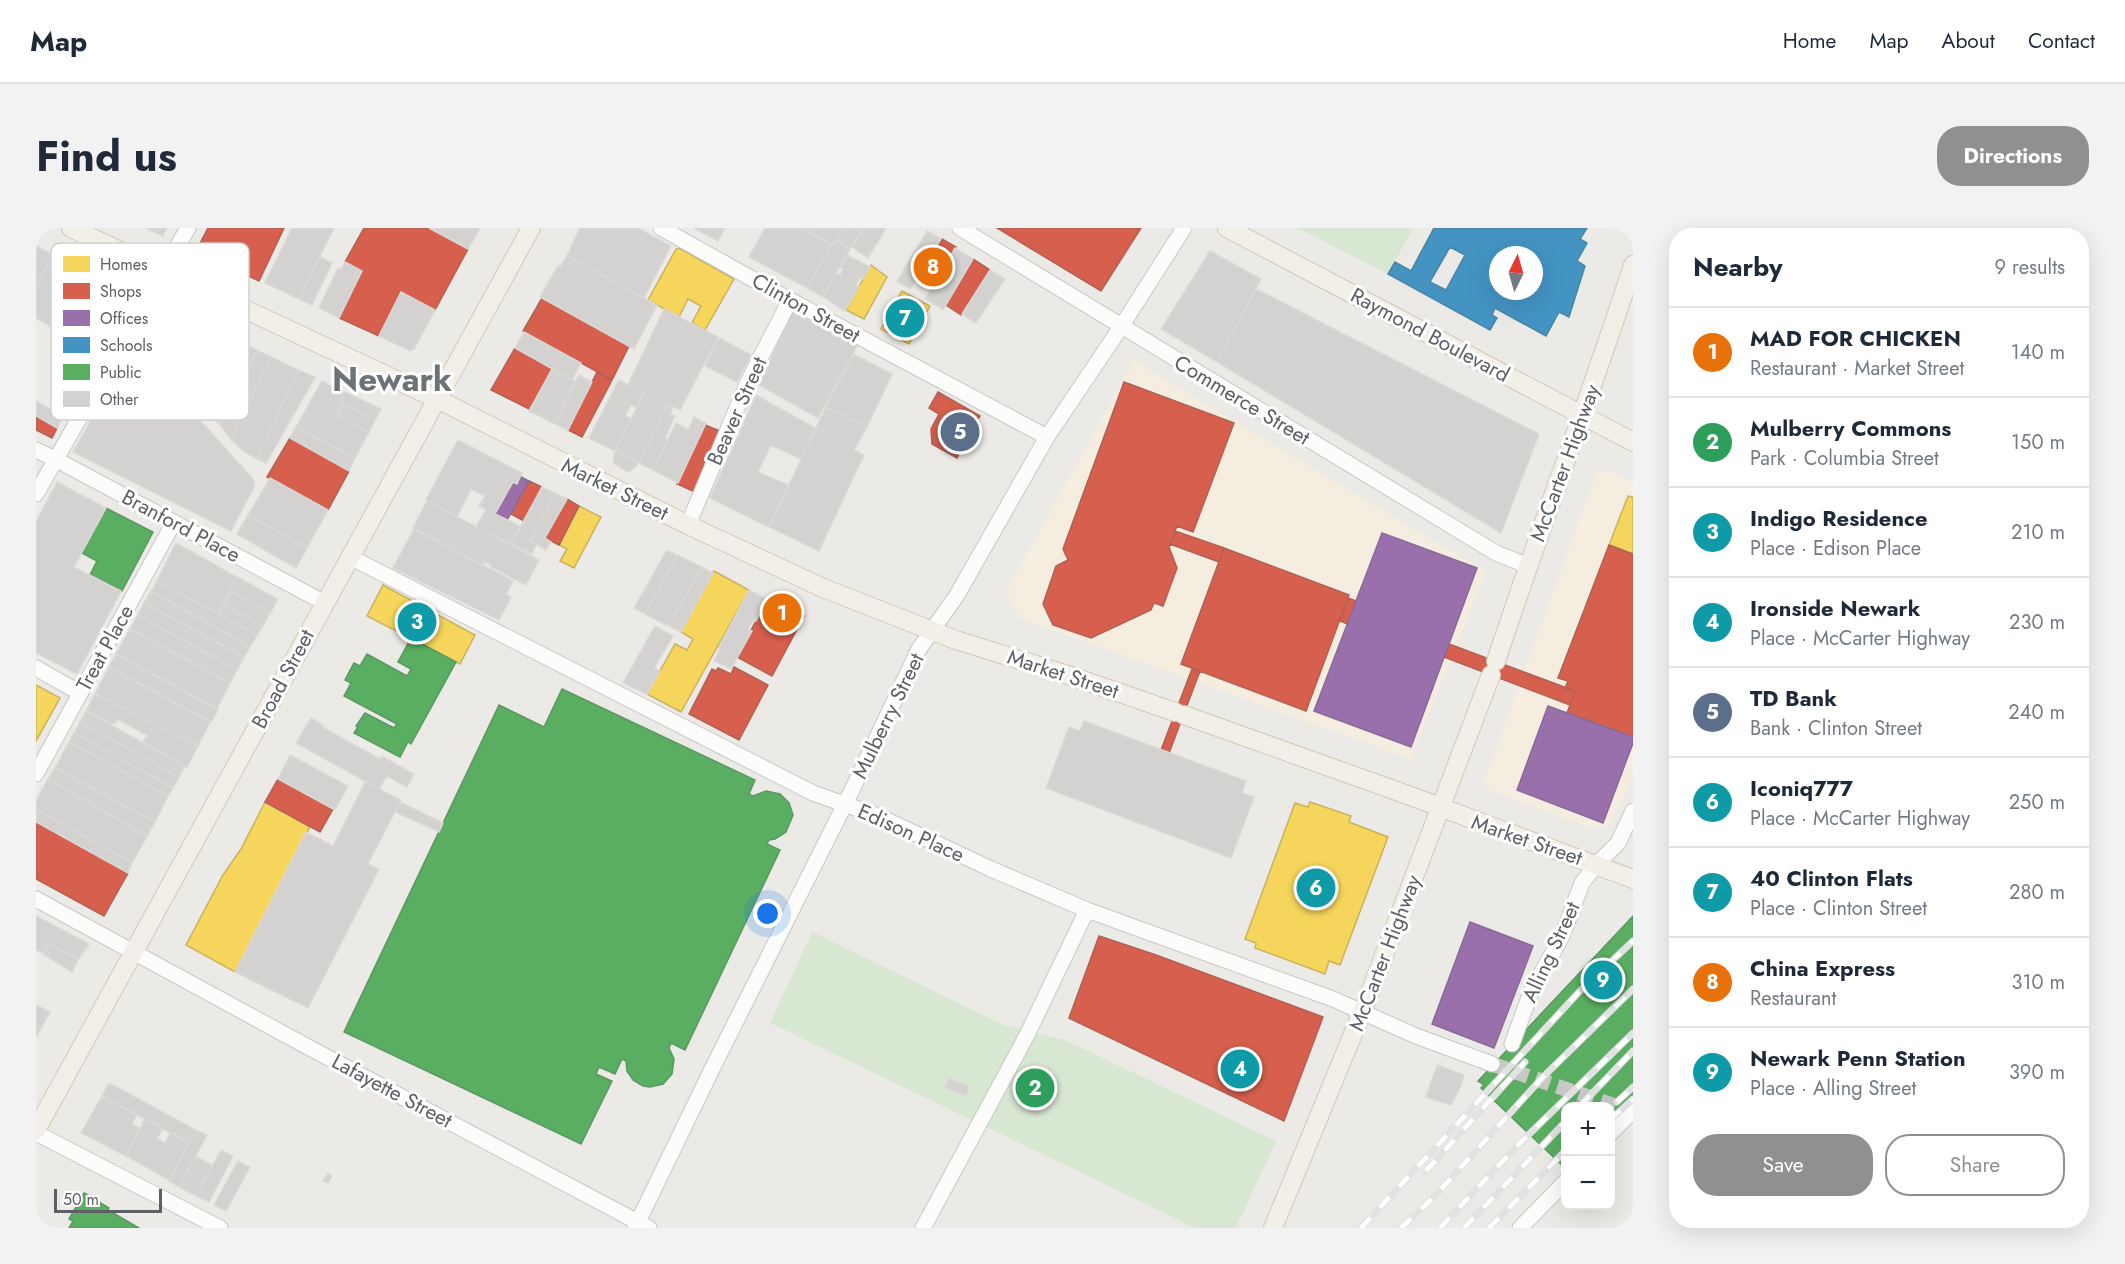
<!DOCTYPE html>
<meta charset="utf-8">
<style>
body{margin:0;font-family:Jost,sans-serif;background:#f2f2f3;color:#1f2937}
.controls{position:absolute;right:18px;bottom:18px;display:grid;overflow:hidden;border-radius:12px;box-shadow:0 6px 24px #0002}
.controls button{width:54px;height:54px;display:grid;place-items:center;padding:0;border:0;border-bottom:2px solid #e0e1e3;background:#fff;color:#1f2937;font:30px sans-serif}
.compass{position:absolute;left:1453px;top:18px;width:54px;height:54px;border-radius:50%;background:#fff;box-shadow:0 6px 24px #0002;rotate:5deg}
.scale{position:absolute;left:18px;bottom:15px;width:108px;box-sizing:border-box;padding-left:6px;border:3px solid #5c6064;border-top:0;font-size:16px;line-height:21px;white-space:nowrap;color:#5c6064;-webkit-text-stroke:4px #fff;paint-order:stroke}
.you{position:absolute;left:732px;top:686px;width:21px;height:21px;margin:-15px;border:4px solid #fff;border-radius:50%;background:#1a73e8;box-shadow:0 0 0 9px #1a73e833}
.badge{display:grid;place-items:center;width:39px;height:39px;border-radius:50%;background:#8e9092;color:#fff;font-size:20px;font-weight:700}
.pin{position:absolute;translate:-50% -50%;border:3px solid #fff;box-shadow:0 2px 6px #0006}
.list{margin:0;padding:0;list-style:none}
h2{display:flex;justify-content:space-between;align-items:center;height:78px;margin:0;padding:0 24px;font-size:26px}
h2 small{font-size:20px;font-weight:400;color:#747a83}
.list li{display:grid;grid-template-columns:39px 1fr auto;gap:18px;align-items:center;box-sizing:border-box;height:90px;padding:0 24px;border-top:2px solid #e0e1e3}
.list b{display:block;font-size:22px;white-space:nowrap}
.list p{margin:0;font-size:20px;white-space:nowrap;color:#747a83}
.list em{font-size:20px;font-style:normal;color:#747a83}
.actions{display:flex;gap:12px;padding:18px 24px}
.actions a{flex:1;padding:14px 0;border:2px solid #8e9092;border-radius:24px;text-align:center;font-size:21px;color:#8e9092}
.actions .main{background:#8e9092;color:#fff}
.map{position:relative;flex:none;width:1597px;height:1000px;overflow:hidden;border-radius:24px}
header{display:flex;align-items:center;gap:36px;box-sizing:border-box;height:84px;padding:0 30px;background:#fff;border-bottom:2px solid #e0e1e3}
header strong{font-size:28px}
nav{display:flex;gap:33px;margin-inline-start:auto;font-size:21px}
.intro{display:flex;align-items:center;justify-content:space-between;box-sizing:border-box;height:144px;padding:0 36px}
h1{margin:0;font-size:42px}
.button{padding:15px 27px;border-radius:24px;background:#8e9092;color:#fff;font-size:21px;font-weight:700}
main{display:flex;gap:36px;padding:0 36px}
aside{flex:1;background:#fff;border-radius:24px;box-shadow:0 6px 24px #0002}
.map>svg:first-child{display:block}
.commercial{fill:#f5eee0}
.green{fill:#d7e7d2}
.homes{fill:#f6d55c;stroke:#c8b25e;stroke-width:1.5}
.shops{fill:#d6604d;stroke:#b16054;stroke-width:1.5}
.offices{fill:#9970ab;stroke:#876b96;stroke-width:1.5}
.schools{fill:#4393c3;stroke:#4a84a6;stroke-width:1.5;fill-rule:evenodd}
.public{fill:#5aae61;stroke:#5b9762;stroke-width:1.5}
.building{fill:#d3d2d0;stroke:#dbd9d6;stroke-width:1.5}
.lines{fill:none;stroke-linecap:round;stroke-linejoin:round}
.minor-tunnel{stroke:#c8c8c6;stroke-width:15;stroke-dasharray:15 8;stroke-linecap:butt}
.minor-casing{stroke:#c7c7c7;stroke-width:17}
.major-casing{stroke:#d2c8b6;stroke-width:20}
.minor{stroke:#fcfcfb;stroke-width:15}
.major{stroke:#f2efe8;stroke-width:18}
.rail-casing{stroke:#e2e2e2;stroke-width:7}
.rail{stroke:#fff;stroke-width:4.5;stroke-dasharray:14;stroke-linecap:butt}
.labels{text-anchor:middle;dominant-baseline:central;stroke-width:6;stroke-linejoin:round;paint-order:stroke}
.street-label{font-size:21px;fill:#5c6064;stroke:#fff}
.town-label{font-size:33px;font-weight:bold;fill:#6d7276;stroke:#fff}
.key{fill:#fff;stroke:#cecfd0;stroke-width:1.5}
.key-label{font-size:16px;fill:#5c6064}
</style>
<header>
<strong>Map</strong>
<nav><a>Home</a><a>Map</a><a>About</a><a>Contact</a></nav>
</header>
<div class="intro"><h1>Find us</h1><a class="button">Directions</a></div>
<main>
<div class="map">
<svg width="1597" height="1000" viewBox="0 0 1597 1000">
<rect width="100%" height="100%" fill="#eceae6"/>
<path class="commercial" d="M1098 133 1450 344 1374 531 983 390 971 362Z
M1574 242 1597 254V545L1589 568 1569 601 1552 599 1453 562 1448 555 1561 244Z"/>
<path class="green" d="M1262 0H1377L1352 46Z
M776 704 968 797 1029 812 1240 913 1200 1000H1160L734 795Z"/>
<path class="homes" d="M643 20 698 51 669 102 656 95 665 78 652 71 643 89 612 72 640 21Z
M835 37 851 49 828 91 810 82Z
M866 63 894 78 873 116 845 101Z
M1592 268 1597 269V326L1573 317Z
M543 278 565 289 538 340 524 333 531 321 523 317Z
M678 343 713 362 645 484 611 466 639 416 651 422 657 411 645 404Z
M347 357 439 407 424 436 331 388Z
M0 457 24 470 0 513Z
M229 574 274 599 199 744 150 717 187 647 205 621Z
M1274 574 1315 588 1313 594 1352 609 1304 737 1293 733 1289 746 1219 720 1220 715 1209 711 1259 575 1272 579Z"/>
<path class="shops" d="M172 0H248L223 53 160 23Z
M328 0H393L432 21 399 82 365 64 343 108 303 90 326 43 309 34Z
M961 0H1105L1065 63Z
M906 11 920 19 898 56 882 47Z
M937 31 954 42 925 87 910 77Z
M506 70 593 118 576 152 487 103Z
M479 120 516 141 495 182 455 162Z
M561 144 576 152 546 209 532 202Z
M1088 154 1198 195 1157 304 1141 298 1133 319 1141 340 1127 378 1118 375 1115 382 1055 410 1017 397 1007 376 1020 338 1032 332 1027 321Z
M902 164 944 188 937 199 940 201 931 219 927 217 921 230 896 216 895 201 903 186 893 180Z
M0 188 21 200 16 210 0 202Z
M669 197 684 203 659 264 641 256Z
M254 210 313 243 292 282 231 249Z
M493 253 506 259 488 293 475 286Z
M531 271 543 278 523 317 509 310Z
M1139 303 1188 320 1183 334 1134 316Z
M1573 317 1597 326V509L1531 485 1539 463 1529 460 1532 453 1522 450Z
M1188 320 1313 367 1270 483 1145 436Z
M732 370 768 388 736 448 701 429Z
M1312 370 1320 373 1312 396 1304 393Z
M1413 416 1539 463 1534 477 1408 429Z
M698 439 732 457 703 512 653 486 676 441 680 443 682 440 695 446Z
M1156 441 1164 443 1133 525 1125 522Z
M242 551 297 581 284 604 229 574Z
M0 594 92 645 68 688 0 651Z
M1063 708 1120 727 1287 789 1248 893 1033 790Z"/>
<path class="offices" d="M485 249 493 253 471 292 459 286 477 254 481 256Z
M1346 305 1441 340 1375 519 1278 483Z
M1512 478 1597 509V515L1567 595 1481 562Z
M1434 694 1497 718 1458 820 1396 796Z"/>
<path class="schools" d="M1398 0H1551L1544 11 1551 15 1541 33 1549 38 1533 89 1523 84 1510 108 1459 80 1456 87 1461 90 1454 102 1352 46 1359 34 1375 43ZM1414 19 1429 27 1410 62 1394 54ZM1462 27H1498V63H1462Z"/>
<path class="public" d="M70 280 117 304 86 363 54 347 61 333 46 325Z
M375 410 420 434 375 516 372 514 364 529 318 505 322 499 320 498 329 485 358 500 361 496 308 468 315 455 309 452 318 435 324 438 331 426 371 448 375 441 362 434Z
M526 461 719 552 713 566 717 568 730 563 744 566 753 575 757 587 750 604 739 611 733 612 731 616 744 622 649 822 635 815 633 820 638 831 636 846 627 856 614 859 607 858 597 852 591 843 590 833 586 831 579 846 563 839 560 846 576 853 545 916 308 804 463 477 508 499Z
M1597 688V876L1574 898V878H1530V941L1445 860 1448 857 1442 853Z
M48 965 73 980 72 982 103 1000H33L37 993 33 991Z"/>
<path class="building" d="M110 0H131L127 8Z
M256 0H298L263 71 229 55Z
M393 0H444L432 21Z
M544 0H602L635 18 608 70 531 28Z
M658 0H689L682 13Z
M729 0H763L795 17 771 60 713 29Z
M766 0H808L797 17Z
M808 0H828L814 21 800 12Z
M828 0H850L832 30 816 19Z
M891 3 905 11 874 61 861 53Z
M800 12 814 21 787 69 771 60 795 17Z
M0 18 17 27 0 59Z
M919 20 937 31 907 82 889 71Z
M1174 23 1225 51 1181 134 1125 101Z
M17 27 45 39 14 98 0 90V59Z
M811 27 834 39 827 51 824 50 820 57 823 58 809 83 787 69 800 45 804 47 807 41 804 39Z
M531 28 621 77 598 121 504 69 522 38H525Z
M284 29 296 35 276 77 263 71Z
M309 34 326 43 303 90 283 80 302 40 305 41Z
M45 39 58 45 26 104 14 98Z
M954 42 969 51 940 95 926 86Z
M1220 61 1503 206 1465 305 1181 134Z
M365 64 399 82 378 121 374 123 343 108Z
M121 76 154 91 122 152 133 158 218 252V259L195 303 37 224Z
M628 81 682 109 644 182 632 176 603 235 579 223 608 165 592 157Z
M757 83 821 118 782 190 723 157Z
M488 104 545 135 536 152 479 120Z
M683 110 715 127 701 154 669 138Z
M206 115 221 122 184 197 172 185Z
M221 122 235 129 195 211 184 197 194 176 197 178 209 156 205 154Z
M817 126 856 146 831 199 790 179Z
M235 129 262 142 221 231 207 223 195 211Z
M516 141 540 154 519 196 493 183Z
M262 142 279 149 230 235 221 231Z
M543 147 556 154 532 202 519 196Z
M583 152 608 165 601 180 595 177 589 188 595 191 579 223 553 210Z
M286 153 309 164 303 174 307 176 301 187 333 204 319 230 260 199Z
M309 164 345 181 339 192 303 174Z
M720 167 781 201 765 231 735 217 722 244 752 257 733 299 674 270Z
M0 173 27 188 21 200 0 188Z
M307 176 339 192 333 204 301 187Z
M632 176 637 179 634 186 639 188 629 210 632 212 617 242 603 235Z
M790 179 831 199 818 222 828 227 783 323 733 299Z
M658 189 670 195 642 255 617 242 640 195 652 202Z
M260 199 319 230 313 243 254 210Z
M422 212 486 245 481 256 477 254 459 286 484 298 475 316 440 299 450 282 443 278 449 268 435 261 421 289 390 272Z
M579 223 603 235 593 244 577 235Z
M234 250 292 282 271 320 212 287Z
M21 254 70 280 38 339 85 363 41 446 0 425V294Z
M506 259 519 265 494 313 501 316 496 326 475 316Z
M519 265 531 271 509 310 515 314 510 322 494 313Z
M391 273 503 332 490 357 455 339V337L448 334 446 337 377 300Z
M212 287 271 320 260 340 201 306Z
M378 301 477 353 470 366 475 369 463 392 357 340Z
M140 315 201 349 182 386 121 353Z
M631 322 641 327 609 386 598 380Z
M641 327 666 339 632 398 609 386Z
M666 339 677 345 645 404 632 398Z
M201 349 242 371 234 385 194 363Z
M121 353 221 407 214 419 115 363Z
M713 362 732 372 720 393 718 391 712 401 716 403 695 441 678 433 684 421H682Z
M115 363 214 419 208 429 108 375Z
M194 363 234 385 227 398 187 376Z
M108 375 208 429 201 442 102 387Z
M187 376 227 398 221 407 182 386Z
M102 387 201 442 194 455 94 401Z
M619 398 637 408 618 440 624 443 611 466 587 455Z
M94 401 194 455 181 481 80 426Z
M80 426 182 482 175 494 73 439Z
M73 439 174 494 162 518 59 466Z
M59 466 162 518 151 539 107 514 111 507 81 491 80 495H75L50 483Z
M50 483 149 538 143 549 44 494Z
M275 490 287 497 286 499 344 531 346 528 378 546 371 559 351 548 343 561 260 515Z
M1048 493 1210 553 1206 565 1218 569 1195 630 1010 560 1033 499 1044 503Z
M44 494 143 549 137 560 38 505Z
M38 505 137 560 132 568 33 514Z
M33 514 132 568 119 594 19 540Z
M254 527 312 558 299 582 242 551Z
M19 540 119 594 111 608 12 551Z
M12 551 111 608 96 635 0 581V573Z
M329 554 365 572 332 636 343 641 272 780 199 744 270 604 297 618Z
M364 574 407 595 403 604 359 584Z
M0 581 96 635 92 645 0 594Z
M0 688 53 716 42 732 13 715 8 725 0 722Z
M13 715 42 732 36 744 7 726Z
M0 777 14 784 0 809Z
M1401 837 1428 847 1424 860 1415 877 1390 869Z
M913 850 933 859 930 868 909 859Z
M73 855 160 902 153 915 66 868Z
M66 868 101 887 96 896 104 900 90 928 45 905Z
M995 873 1007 879 1003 888 991 882Z
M109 891 127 900 121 911 129 915 135 904 153 915 133 952 90 928Z
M160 902 171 907 143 959 133 953Z
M185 922 197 928 173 974 160 968Z
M159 928 176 937 160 968 143 959Z
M202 933 214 939 190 983 178 977Z
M292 945 296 948 292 955 287 953Z"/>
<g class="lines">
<path class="minor-tunnel" d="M1456 836 1594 883"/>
<defs>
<path id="minor" d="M625 0 754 72 1011 209
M924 0 1460 325 1492 338
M0 222 19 231 289 375
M0 266 152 0
M652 297 711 156 754 72
M314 329 777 565 842 588 955 641 1051 682 1297 771 1380 808 1456 836
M0 440 44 465
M0 546 138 294
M0 671 272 819 613 1000
M1476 816 1495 764 1526 708 1546 655 1561 636 1582 615 1597 583
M0 905 184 1000
M1574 906 1596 884
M599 1000 678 837 817 560 883 421 921 367 1011 209 1085 99 1148 0
M887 1000 991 807 1051 682
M1484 1000 1530 953"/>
<path id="major" d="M35 0 401 171 652 297 787 360 920 412 1032 447 1139 484
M1191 0 1597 214
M1460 433C1504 300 1554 170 1597 37
M1148 487 1369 566 1597 651
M0 902 495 0
M1237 1000 1333 767 1455 447"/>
</defs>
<use href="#minor" class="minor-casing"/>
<use href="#major" class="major-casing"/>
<use href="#minor" class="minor"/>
<use href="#major" class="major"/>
<defs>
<path id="rail" d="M1581 874 1597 859
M1544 878 1597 823
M1574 892 1597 871
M1390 943 1489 834
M1325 1000 1543 764 1597 713
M1365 1000 1398 969 1506 850 1597 761
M1404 1000 1480 919 1597 805
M1428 1000 1530 893
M1453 1000 1530 922"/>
</defs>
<use href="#rail" class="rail-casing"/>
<use href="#rail" class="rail"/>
</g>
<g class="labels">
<g class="street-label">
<text transform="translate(770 80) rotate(29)">Clinton Street</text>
<text transform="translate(1394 107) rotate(28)">Raymond Boulevard</text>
<text transform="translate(1206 172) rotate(31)">Commerce Street</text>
<text transform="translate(701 183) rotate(-66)">Beaver Street</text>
<text transform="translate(1529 235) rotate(-70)">McCarter Highway</text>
<text transform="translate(579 261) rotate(26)">Market Street</text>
<text transform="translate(145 298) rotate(28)">Branford Place</text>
<text transform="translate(69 420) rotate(-61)">Treat Place</text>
<text transform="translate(1027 446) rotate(18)">Market Street</text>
<text transform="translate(247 451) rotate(-62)">Broad Street</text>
<text transform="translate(852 488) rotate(-64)">Mulberry Street</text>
<text transform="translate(875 605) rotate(24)">Edison Place</text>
<text transform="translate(1491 612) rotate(19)">Market Street</text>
<text transform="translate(1515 724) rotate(-65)">Alling Street</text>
<text transform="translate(1349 725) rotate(-69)">McCarter Highway</text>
<text transform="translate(356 863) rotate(28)">Lafayette Street</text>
</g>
<g class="town-label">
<text x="356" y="151">Newark</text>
</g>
</g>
<rect x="15" y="15" width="198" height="177" rx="9" class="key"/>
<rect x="27" y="28" width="27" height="16" fill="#f6d55c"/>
<rect x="27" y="55" width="27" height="16" fill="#d6604d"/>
<rect x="27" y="82" width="27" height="16" fill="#9970ab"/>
<rect x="27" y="109" width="27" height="16" fill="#4393c3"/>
<rect x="27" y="136" width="27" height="16" fill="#5aae61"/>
<rect x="27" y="163" width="27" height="16" fill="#d3d2d0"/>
<g class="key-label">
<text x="64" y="42">Homes</text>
<text x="64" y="69">Shops</text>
<text x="64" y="96">Offices</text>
<text x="64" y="123">Schools</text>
<text x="64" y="150">Public</text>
<text x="64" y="177">Other</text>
</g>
</svg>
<div class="controls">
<button>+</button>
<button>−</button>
</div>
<svg class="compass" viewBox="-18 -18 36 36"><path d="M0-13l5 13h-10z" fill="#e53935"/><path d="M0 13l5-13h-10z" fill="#747a83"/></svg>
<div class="scale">50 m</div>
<div class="you"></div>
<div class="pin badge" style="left:746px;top:385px;background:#e8710a">1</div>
<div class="pin badge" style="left:999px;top:860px;background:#2e9e5b">2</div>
<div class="pin badge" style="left:381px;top:394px;background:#0f9aa8">3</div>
<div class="pin badge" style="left:1204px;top:841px;background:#0f9aa8">4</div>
<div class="pin badge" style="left:924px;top:204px;background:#5c6f8a">5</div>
<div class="pin badge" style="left:1280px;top:660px;background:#0f9aa8">6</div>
<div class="pin badge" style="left:869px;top:90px;background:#0f9aa8">7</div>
<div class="pin badge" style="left:897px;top:39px;background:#e8710a">8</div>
<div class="pin badge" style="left:1567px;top:752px;background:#0f9aa8">9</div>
</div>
<aside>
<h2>Nearby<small>9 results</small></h2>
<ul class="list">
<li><span class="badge" style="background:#e8710a">1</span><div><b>MAD FOR CHICKEN</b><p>Restaurant · Market Street</p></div><em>140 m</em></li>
<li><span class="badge" style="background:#2e9e5b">2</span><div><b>Mulberry Commons</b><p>Park · Columbia Street</p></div><em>150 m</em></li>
<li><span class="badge" style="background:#0f9aa8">3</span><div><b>Indigo Residence</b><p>Place · Edison Place</p></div><em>210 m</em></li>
<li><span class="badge" style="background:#0f9aa8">4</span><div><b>Ironside Newark</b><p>Place · McCarter Highway</p></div><em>230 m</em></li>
<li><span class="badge" style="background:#5c6f8a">5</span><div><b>TD Bank</b><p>Bank · Clinton Street</p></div><em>240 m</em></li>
<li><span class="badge" style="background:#0f9aa8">6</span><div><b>Iconiq777</b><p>Place · McCarter Highway</p></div><em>250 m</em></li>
<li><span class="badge" style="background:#0f9aa8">7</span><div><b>40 Clinton Flats</b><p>Place · Clinton Street</p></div><em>280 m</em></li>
<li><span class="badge" style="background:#e8710a">8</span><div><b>China Express</b><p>Restaurant</p></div><em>310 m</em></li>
<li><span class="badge" style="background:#0f9aa8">9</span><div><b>Newark Penn Station</b><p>Place · Alling Street</p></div><em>390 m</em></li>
</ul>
<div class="actions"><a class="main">Save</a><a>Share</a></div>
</aside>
</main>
